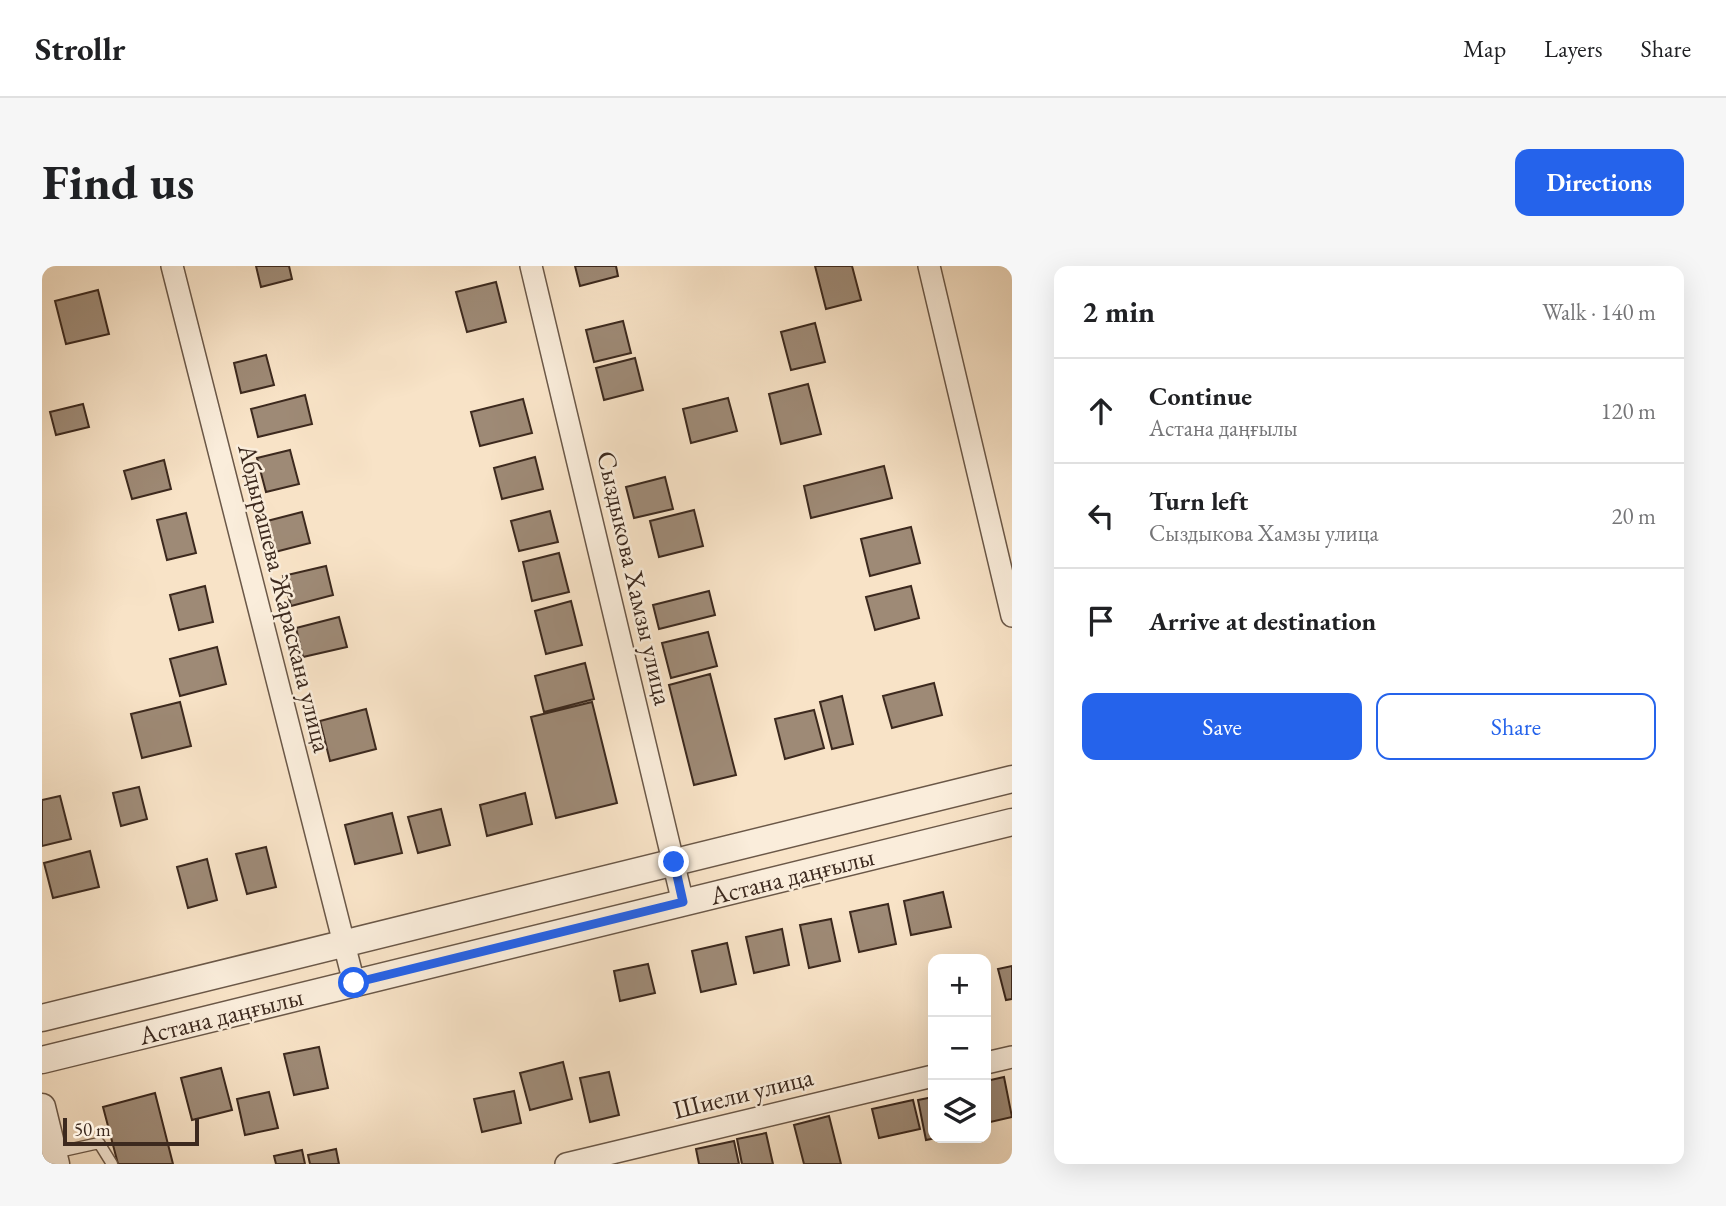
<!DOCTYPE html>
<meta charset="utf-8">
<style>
body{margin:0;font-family:"EB Garamond",serif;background:#f6f6f6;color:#202124}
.controls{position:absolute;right:21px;bottom:21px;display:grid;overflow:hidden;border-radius:14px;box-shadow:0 7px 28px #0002}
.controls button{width:63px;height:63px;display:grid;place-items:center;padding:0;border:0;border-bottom:2px solid #e0e0e0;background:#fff;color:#202124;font:35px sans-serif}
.scale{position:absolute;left:21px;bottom:18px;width:136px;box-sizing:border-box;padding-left:7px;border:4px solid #3c291e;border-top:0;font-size:19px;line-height:24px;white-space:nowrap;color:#3c291e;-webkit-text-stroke:5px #faeddb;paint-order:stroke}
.stop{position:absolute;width:21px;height:21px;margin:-16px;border:5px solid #2563eb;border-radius:50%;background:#fff}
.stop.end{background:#2563eb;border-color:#fff;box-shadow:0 2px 7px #0008}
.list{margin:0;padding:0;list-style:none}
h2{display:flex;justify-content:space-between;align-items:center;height:91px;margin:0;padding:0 28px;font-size:30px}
h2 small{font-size:23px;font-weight:400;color:#757577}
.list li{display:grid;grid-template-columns:46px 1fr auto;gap:21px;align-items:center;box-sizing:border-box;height:105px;padding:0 28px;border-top:2px solid #e0e0e0}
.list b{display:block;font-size:26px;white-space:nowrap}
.list p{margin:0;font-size:23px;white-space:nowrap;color:#757577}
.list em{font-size:23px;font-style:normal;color:#757577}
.actions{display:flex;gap:14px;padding:21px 28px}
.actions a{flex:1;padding:16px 0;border:2px solid #2563eb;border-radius:14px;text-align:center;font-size:24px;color:#2563eb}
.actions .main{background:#2563eb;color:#fff}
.icon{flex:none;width:38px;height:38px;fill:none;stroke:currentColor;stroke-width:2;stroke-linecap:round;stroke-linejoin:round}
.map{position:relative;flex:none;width:970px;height:898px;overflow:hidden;border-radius:14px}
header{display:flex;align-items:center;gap:42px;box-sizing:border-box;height:98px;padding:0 35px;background:#fff;border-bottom:2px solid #e0e0e0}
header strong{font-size:33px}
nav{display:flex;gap:38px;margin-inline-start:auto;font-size:24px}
.intro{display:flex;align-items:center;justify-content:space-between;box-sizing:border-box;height:168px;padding:0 42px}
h1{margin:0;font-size:49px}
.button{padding:18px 32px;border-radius:14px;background:#2563eb;color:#fff;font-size:24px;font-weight:700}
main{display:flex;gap:42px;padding:0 42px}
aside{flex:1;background:#fff;border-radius:14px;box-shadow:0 7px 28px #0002}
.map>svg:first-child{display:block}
.building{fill:#9e8a76;stroke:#3c291e;stroke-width:2}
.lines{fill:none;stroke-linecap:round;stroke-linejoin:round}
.service-casing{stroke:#6b5848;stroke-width:13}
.minor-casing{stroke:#6b5848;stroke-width:24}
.tertiary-casing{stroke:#6b5848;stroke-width:29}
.service{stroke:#faeddb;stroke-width:10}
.minor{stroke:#faeddb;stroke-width:21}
.tertiary{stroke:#faeddb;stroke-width:26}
.route{stroke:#2563eb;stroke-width:9}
.labels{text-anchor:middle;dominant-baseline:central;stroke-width:5;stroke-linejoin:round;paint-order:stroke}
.street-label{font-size:26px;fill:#3c291e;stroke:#faeddb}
</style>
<header>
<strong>Strollr</strong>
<nav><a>Map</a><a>Layers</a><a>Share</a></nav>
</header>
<div class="intro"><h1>Find us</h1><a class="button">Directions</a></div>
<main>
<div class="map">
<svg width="970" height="898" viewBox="0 0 970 898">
<rect width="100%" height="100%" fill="#f8e3c7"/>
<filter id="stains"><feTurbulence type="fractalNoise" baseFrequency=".00286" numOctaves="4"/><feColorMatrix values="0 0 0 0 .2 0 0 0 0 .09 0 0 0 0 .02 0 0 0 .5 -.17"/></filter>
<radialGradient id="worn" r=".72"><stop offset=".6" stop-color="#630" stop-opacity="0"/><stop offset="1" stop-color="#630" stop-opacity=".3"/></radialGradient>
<path class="building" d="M214 0H247L250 13 219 21Z
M533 0H574L576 10 538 20Z
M773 0H810L819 34 784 43Z
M454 16 464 56 425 66 414 26Z
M56 24 67 68 24 78 13 35Z
M581 55 589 87 552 96 544 64Z
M773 57 783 96 749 104 739 66Z
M224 89 232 119 199 127 192 97Z
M593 92 601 124 562 134 554 102Z
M766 118 779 168 739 178 727 128Z
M263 129 270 158 216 171 209 143Z
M686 132 695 165 649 177 641 143Z
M481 133 490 167 438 180 429 146Z
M41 138 47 161 14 169 8 146Z
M248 184 257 218 224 226 215 192Z
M493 191 501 223 460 233 452 202Z
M122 194 129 223 90 233 82 205Z
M842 200 850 232 769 252 762 220Z
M623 211 631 243 592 252 584 221Z
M652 244 661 280 617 291 608 255Z
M508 245 516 276 477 285 469 255Z
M260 246 268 277 233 286 225 255Z
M144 247 154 287 125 294 115 254Z
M869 261 878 297 828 310 819 273Z
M517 287 527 326 490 335 481 296Z
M284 300 291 329 249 340 241 310Z
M163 320 171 356 137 364 128 329Z
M869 320 877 352 833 364 824 331Z
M667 325 673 349 617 363 611 339Z
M529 335 540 379 504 388 493 345Z
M297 351 305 381 261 391 254 362Z
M666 366 675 400 629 412 620 377Z
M175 381 184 418 138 430 128 393Z
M543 397 552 433 502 446 493 410Z
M668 408 694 509 652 519 627 419Z
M892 417 900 449 850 462 841 430Z
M800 430 811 478 790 483 778 436Z
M138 436 149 480 100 492 89 448Z
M550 436 575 537 514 552 489 451Z
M324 443 334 483 288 495 278 455Z
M772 444 782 482 743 493 733 453Z
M97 521 105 553 79 560 71 527Z
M483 527 490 558 445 570 438 539Z
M18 530 29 573 0 580V534Z
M399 543 408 579 376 587 366 551Z
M350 547 360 587 313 598 303 559Z
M224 581 234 621 205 628 194 588Z
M48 585 57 621 11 632 2 597Z
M165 593 175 634 146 642 135 601Z
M901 626 909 661 869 669 862 635Z
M846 638 854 678 817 686 808 646Z
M789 653 798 695 767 702 758 659Z
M740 663 747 699 712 707 704 671Z
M685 677 694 718 659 726 650 685Z
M606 698 613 727 578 735 572 705Z
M970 700V733L964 734 956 703Z
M277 781 286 822 252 829 242 788Z
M521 796 530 833 488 844 478 807Z
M179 802 190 844 150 854 139 812Z
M567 806 577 849 548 856 538 812Z
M962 811 970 851 944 857V815Z
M472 825 479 857 440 866 432 833Z
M227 826 236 862 203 869 195 833Z
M113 827 131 898H76L61 841Z
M891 831V872H894L884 874 876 834Z
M871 834 878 863 837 872 830 843Z
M787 850 799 898H762L752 859Z
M724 867 731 898H700L695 873Z
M692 875 697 898H657L654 883Z
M294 883 297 898H268L266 889Z
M260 884 263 898H234L232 890Z"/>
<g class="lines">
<defs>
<path id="service" d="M12 887 57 877 70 898"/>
<path id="minor" d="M130 0 312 717
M489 0 641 637
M887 0 970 350
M944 797 970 791
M524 898 891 810"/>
<path id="tertiary" d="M0 752 970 513
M0 794 970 556
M0 841 14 898"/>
</defs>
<use href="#service" class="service-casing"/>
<use href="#minor" class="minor-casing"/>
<use href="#tertiary" class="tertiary-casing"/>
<use href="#service" class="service"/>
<use href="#minor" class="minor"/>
<use href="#tertiary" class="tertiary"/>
</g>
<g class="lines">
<path class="route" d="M312 717 641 636 632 596"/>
</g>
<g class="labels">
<g class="street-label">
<text transform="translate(593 312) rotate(77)">Сыздыкова Хамзы улица</text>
<text transform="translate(243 332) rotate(76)">Абдырашева Жараскана улица</text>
<text transform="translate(750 610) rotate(-14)">Астана даңғылы</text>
<text transform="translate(179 750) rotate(-14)">Астана даңғылы</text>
<text transform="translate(701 827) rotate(-14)">Шиели улица</text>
</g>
</g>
<rect width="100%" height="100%" filter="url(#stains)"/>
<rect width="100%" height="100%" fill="url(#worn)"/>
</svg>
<div class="controls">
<button>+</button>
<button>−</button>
<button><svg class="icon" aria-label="layers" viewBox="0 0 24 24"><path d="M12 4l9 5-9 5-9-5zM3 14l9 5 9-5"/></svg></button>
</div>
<div class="scale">50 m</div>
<div class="stop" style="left:312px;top:717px"></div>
<div class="stop end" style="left:632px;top:596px"></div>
</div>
<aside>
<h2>2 min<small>Walk · 140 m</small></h2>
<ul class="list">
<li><svg class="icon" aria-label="ahead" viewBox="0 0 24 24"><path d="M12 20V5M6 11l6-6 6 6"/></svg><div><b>Continue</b><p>Астана даңғылы</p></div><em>120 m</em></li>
<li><svg class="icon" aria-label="left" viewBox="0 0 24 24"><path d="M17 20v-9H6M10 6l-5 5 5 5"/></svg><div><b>Turn left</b><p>Сыздыкова Хамзы улица</p></div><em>20 m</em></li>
<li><svg class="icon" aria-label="arrive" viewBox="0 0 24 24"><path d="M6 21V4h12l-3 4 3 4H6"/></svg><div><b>Arrive at destination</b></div></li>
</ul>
<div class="actions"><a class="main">Save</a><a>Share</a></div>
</aside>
</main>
